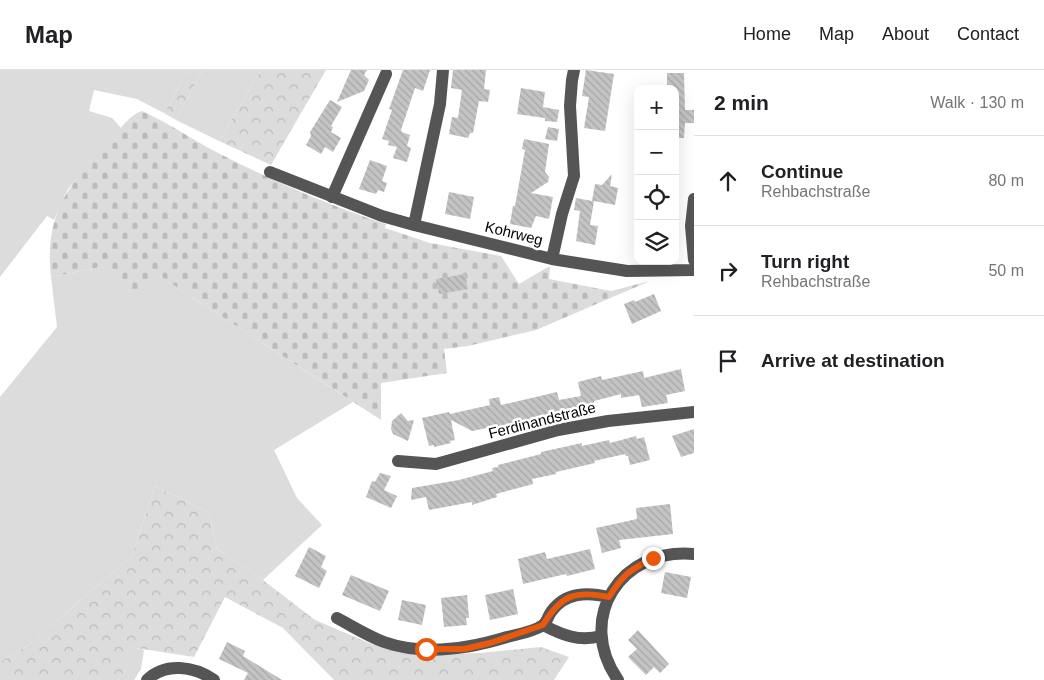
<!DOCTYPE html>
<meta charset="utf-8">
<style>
body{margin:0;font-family:Helvetica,sans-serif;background:#f2f2f2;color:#202124}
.controls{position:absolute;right:15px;top:15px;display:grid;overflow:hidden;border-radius:10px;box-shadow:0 5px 20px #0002}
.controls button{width:45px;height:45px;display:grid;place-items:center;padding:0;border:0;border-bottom:1px solid #e0e0e0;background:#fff;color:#202124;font:25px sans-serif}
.stop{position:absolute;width:15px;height:15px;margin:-11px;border:4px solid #ea580c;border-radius:50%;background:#fff}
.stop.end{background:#ea580c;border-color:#fff;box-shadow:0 1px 5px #0008}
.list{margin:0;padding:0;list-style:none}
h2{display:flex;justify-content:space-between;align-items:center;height:65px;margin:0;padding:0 20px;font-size:21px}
h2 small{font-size:16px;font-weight:400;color:#757577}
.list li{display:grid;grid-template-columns:32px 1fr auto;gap:15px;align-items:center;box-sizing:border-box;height:90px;padding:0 20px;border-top:1px solid #e0e0e0}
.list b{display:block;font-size:19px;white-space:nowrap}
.list p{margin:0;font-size:16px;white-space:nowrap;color:#757577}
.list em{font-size:16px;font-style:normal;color:#757577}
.icon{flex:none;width:28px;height:28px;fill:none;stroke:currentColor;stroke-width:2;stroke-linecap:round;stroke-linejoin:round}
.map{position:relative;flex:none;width:694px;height:610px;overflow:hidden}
header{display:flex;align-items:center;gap:30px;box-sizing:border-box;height:70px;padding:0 25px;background:#fff;border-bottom:1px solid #e0e0e0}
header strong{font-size:24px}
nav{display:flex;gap:28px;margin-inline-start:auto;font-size:18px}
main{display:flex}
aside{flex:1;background:#fff}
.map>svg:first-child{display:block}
.grass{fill:#dcdcdc}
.forest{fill:url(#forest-crowns)}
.cemetery{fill:url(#cemetery-stones)}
.building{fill:url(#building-back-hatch)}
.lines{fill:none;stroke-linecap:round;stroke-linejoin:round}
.minor{stroke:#555;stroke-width:12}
.route{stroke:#ea580c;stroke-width:6}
.labels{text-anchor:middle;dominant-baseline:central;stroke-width:5;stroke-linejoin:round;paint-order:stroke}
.street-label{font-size:15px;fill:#000;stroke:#fff}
</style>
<header>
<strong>Map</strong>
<nav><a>Home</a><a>Map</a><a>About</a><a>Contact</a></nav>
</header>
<main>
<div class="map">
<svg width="694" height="610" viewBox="0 0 694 610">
<defs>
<pattern id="forest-crowns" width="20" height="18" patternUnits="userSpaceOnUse" patternTransform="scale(1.25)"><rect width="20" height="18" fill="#dcdcdc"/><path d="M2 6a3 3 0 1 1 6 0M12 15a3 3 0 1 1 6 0" fill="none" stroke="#bbb"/></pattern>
<pattern id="cemetery-stones" width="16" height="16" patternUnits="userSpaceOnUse" patternTransform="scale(1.25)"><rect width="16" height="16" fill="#dcdcdc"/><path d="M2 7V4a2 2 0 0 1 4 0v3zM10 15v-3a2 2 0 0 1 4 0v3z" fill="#bbb"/></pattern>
<pattern id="building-back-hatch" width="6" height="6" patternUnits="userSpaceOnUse" patternTransform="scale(1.25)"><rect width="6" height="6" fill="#c4c4c4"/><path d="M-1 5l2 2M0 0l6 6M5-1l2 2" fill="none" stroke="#a7a7a7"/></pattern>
</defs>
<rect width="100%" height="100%" fill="#fff"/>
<path class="grass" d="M0 0H189L164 43 137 29 94 20 89 41 112 48 121 58 68 119 54 150 47 146 0 207Z
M203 0H261L219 71 176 50Z
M100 197 155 203 353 332 274 380 297 428 322 455 263 510 217 479 209 443 155 416 132 486 30 574 0 592V327L57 257 51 207Z
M128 576 144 580 141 599 134 610H118L123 604Z"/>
<path class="forest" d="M189 0H203L176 50 164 43Z
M261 0H326L271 95 219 71Z
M155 416 209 443 217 479 263 510 315 550 374 575 426 585 480 583 541 577 569 587 554 610H334L283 558 225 527 194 587 129 577 123 604 118 610H0V592L30 574 132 486Z"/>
<path class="cemetery" d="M142 41C171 54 197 73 226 87 278 113 331 136 386 154L385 158 430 173 501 186 519 214 548 197H550L549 209 611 221 650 211 536 260 468 276 444 279 447 303 381 313V350L155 203 134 228 113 206 111 199 100 197 51 207C44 141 70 114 111 69 120 60 130 44 142 41Z"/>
<path class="building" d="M351 0H367L364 5 369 10 364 21 337 32Z
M403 0H430L423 21 415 18 401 60 402 62 410 65 407 76 411 78 407 92 393 88 397 77 388 75 389 71 382 69 392 40 389 39Z
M453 0H486L484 19 490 20 488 32 479 31 473 63H470L468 68 449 64 452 47 458 48 462 20 451 18Z
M586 0 614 4 605 61 584 58 589 27 582 26Z
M667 3H684L685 40H694V53H685L684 68H675V19H667Z
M521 18 545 22 543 37 559 40 557 52 545 51V48L517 44Z
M330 30 342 37 331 56 333 57 331 62 341 68 333 82 325 77 321 84 306 75 311 66 310 62Z
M548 57 559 59 557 71 545 69Z
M524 69 549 74 545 102 549 107 548 112 531 123 553 127 549 149 536 146 531 158 510 154 513 136H515L525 80 522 79Z
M370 90 387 96 382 111 387 113 384 122 378 120 376 124 359 119Z
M612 104 610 116 618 118 615 135 594 131 590 155 598 156 595 175 576 171 580 141 574 140 576 128 592 131 595 114 602 115Z
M449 122 474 127 470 149 445 144Z
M465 204 468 219 439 224 436 209Z
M654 224 661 241 632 254 624 234 634 230 635 232Z
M681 299 685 321 666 325 668 333 642 337 639 325 621 328V324L594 331V333L588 335 590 346 566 350 564 341 534 347V350L487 360V358L472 361 451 350 455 370 450 371 451 373 434 377V375L429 376 422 348 449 342 450 344 490 335 489 329 499 327 501 335 557 322 559 330 581 326 578 312 601 306 602 310 643 301 644 308Z
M401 343 408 351 414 350 408 371 393 364 391 359 392 351Z
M694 359V383L681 387 672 366Z
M636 366 637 369 644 367 650 390 630 395 628 386H626L625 384 594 391 595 393 556 402V404L532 409 533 414 496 424 497 427 472 435V432L429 440 426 427 411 430 412 418 459 410 493 401 492 398 498 397V395L541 384V382L582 373V376L609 370 610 373Z
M380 403 391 406 384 420 397 426 391 438 366 427 372 411 375 412Z
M670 434 673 464 619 470 621 478 602 483 596 458 637 449 636 438Z
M309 477 326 486 321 497 327 501 319 518 295 506Z
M590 479 595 499 567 506 566 504 523 514 518 489 545 482 547 489Z
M665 502 691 507 687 528 661 523Z
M351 505 389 521 380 541 342 525Z
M513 519 518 544 490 550 485 525Z
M467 525 469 548H466L467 555 444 557 441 528Z
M402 530 426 535 422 555 398 550Z
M638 560 669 594 660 603 654 597 646 605 628 587 637 579 628 570Z
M227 572 245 581 243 586 282 610H244L248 603 219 589Z"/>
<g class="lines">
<path class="minor" d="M270 102 382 146 414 155 552 189 627 201 694 200
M332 127 386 4
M694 129 691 156 694 190
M414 155 440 34 443 0
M552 189 562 144 574 106 570 36 572 10 574 0
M398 391 436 394 558 360 608 351 694 342
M337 548C352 556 368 566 384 572 424 586 468 579 507 567 516 565 537 560 543 555 547 552 548 546 551 542 565 522 587 522 609 527
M543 555C562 565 579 572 601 566
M147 610C165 592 194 596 214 610
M618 610C575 548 621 477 694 484"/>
</g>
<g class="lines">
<path class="route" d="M426 579H464L490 573 543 555C561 525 575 520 609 527 623 504 630 500 653 488"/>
</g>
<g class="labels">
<g class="street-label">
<text transform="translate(514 163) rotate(14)">Kohrweg</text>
<text transform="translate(542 350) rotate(-14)">Ferdinandstraße</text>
</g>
</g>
</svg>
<div class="controls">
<button>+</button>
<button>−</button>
<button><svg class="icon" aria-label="locate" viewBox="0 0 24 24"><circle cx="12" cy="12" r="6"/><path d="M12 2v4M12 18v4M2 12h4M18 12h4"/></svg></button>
<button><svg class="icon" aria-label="layers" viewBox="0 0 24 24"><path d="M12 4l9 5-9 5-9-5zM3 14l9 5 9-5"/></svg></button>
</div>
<div class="stop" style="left:426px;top:579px"></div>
<div class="stop end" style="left:653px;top:488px"></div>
</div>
<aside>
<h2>2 min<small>Walk · 130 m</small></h2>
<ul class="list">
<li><svg class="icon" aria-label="ahead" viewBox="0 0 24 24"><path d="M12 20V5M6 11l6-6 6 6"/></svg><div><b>Continue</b><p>Rehbachstraße</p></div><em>80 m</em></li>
<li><svg class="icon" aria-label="right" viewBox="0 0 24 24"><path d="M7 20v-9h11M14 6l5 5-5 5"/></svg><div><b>Turn right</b><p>Rehbachstraße</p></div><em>50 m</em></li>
<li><svg class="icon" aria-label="arrive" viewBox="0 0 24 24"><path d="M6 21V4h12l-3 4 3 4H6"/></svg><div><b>Arrive at destination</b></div></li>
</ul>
</aside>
</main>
